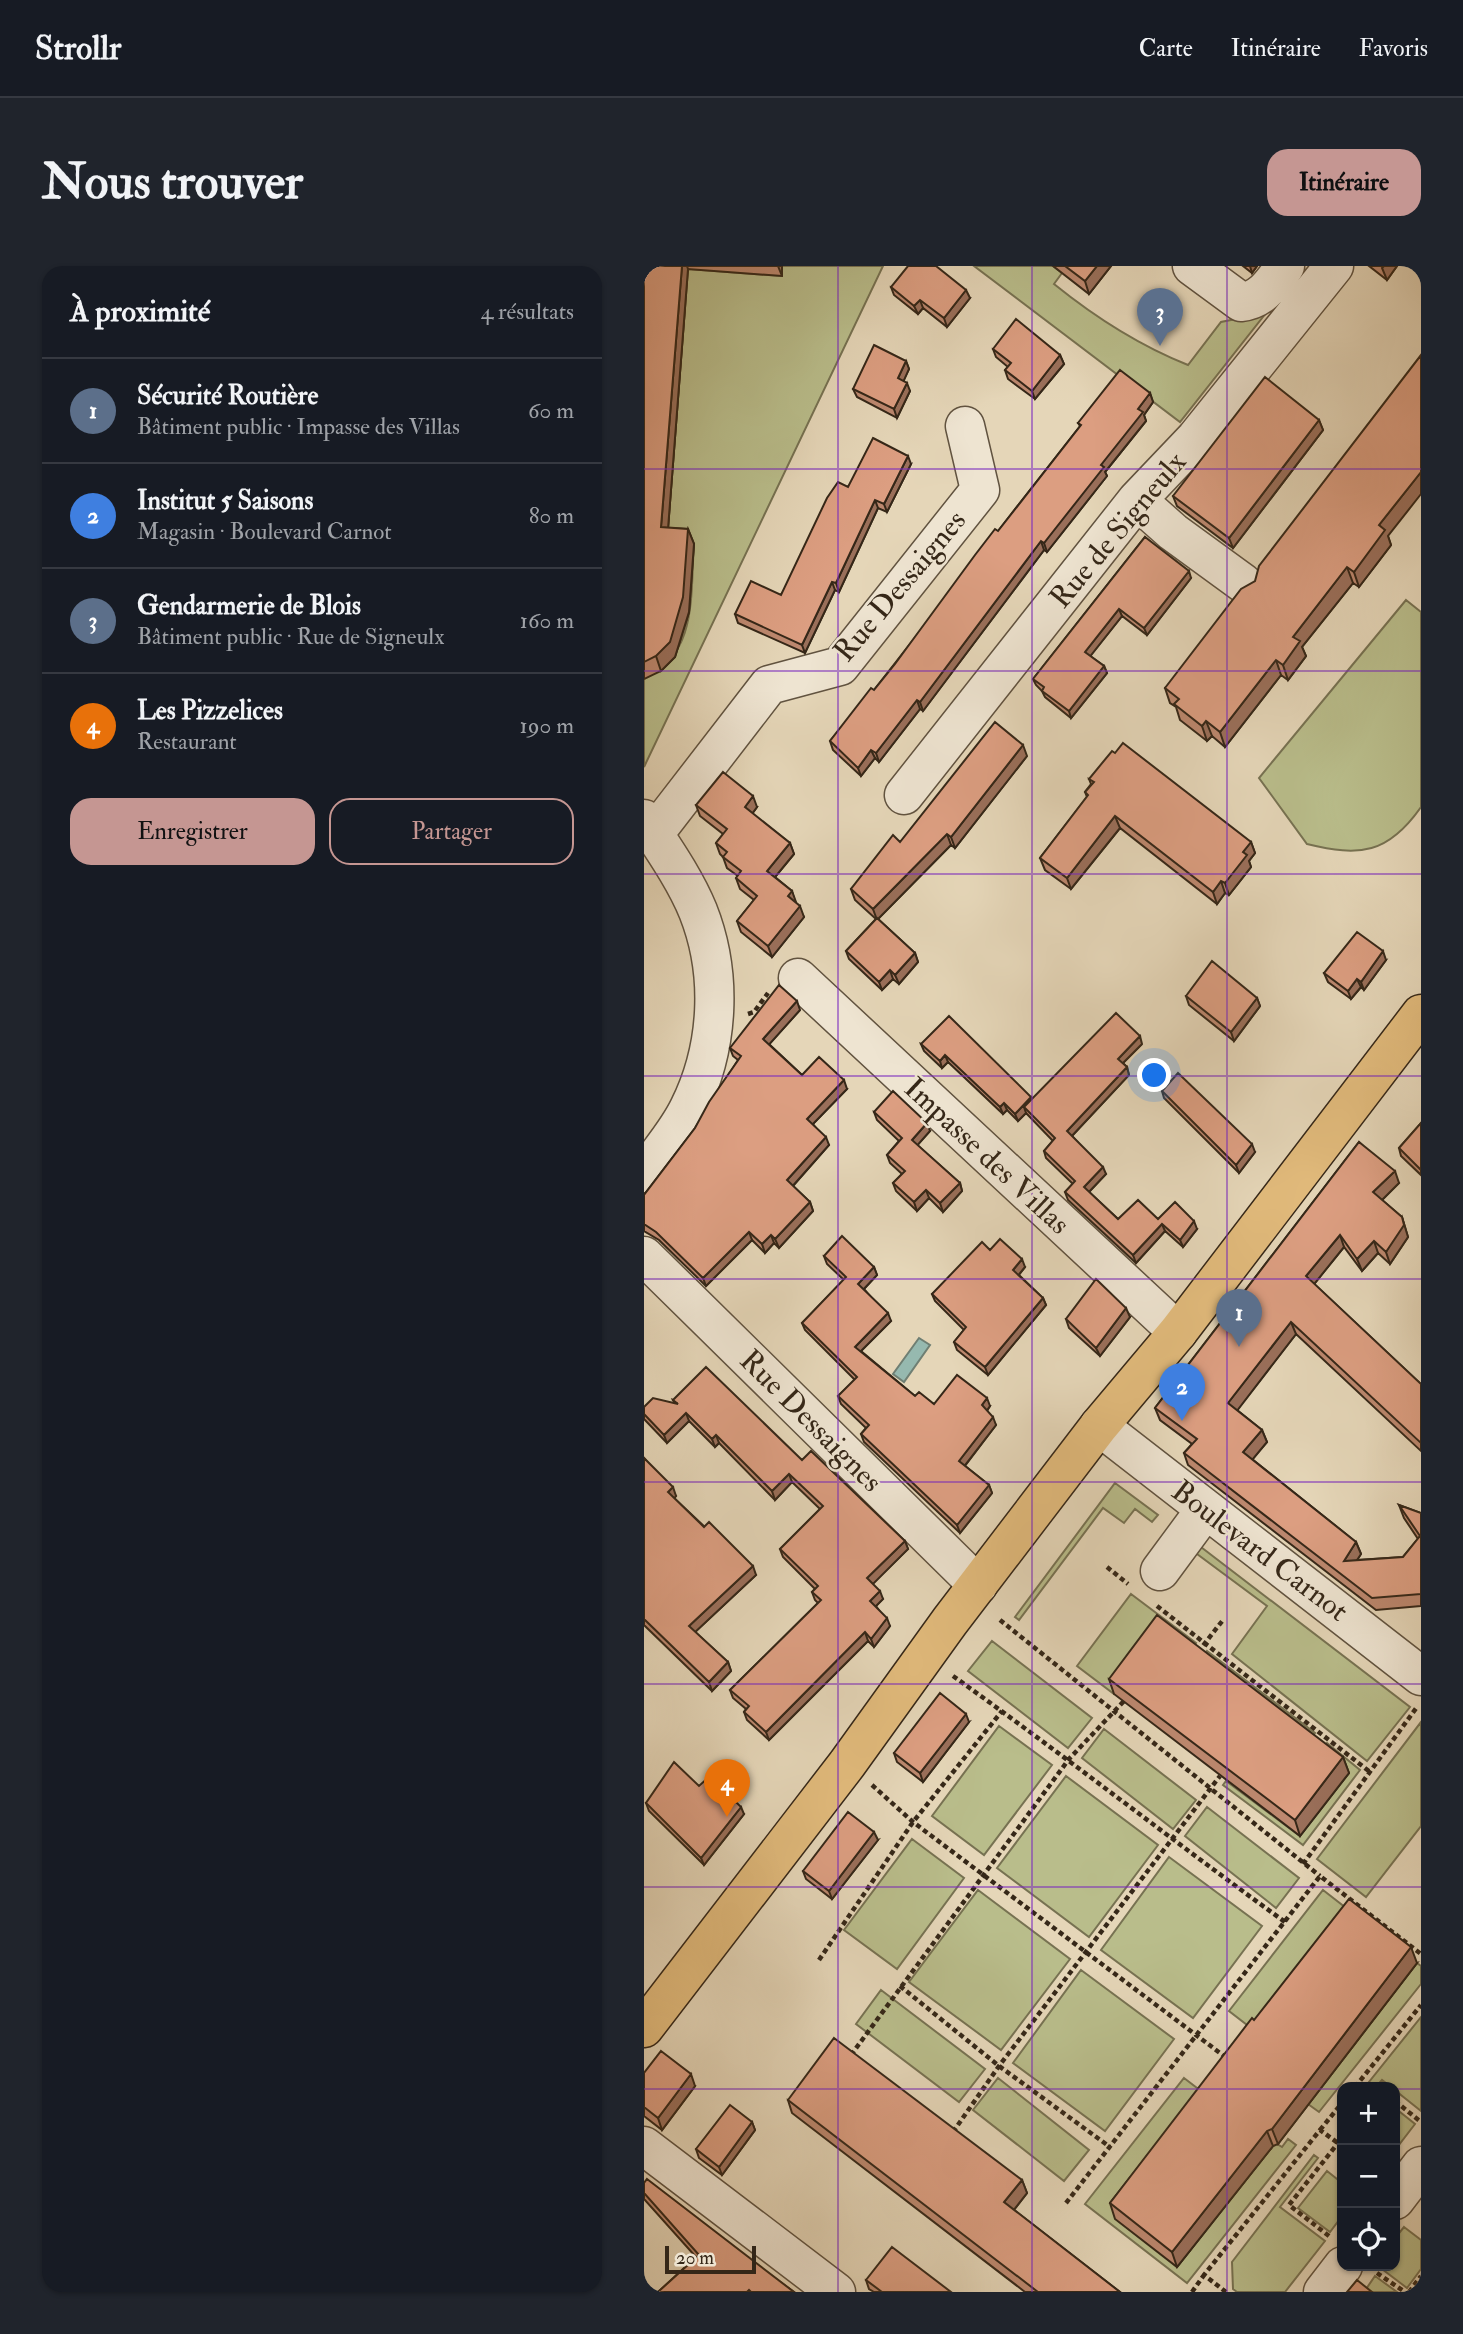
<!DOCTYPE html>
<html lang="fr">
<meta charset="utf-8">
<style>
body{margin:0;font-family:"IM FELL Double Pica",serif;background:#20242c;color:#f1f3f6}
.controls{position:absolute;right:21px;bottom:21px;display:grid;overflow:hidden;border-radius:14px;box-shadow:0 2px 5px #0004}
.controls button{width:63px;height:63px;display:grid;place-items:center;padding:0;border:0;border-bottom:2px solid #363941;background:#171b24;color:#f1f3f6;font:35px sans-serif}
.scale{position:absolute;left:21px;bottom:18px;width:91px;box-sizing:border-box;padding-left:7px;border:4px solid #352718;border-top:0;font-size:19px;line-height:24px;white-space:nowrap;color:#352718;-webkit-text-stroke:5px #eee4d1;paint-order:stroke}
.you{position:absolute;left:511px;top:810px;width:24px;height:24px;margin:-18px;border:5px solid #fff;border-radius:50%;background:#1a73e8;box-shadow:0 0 0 10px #1a73e833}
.badge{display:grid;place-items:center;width:46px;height:46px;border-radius:50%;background:#c59692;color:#fff;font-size:23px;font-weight:700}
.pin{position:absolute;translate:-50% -58px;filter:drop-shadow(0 2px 4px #0008)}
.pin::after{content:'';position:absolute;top:37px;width:24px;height:21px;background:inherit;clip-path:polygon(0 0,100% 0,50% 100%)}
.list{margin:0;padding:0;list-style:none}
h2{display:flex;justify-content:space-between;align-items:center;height:91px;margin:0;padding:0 28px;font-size:30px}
h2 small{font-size:23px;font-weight:400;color:#9ea1a6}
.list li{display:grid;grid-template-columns:46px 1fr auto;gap:21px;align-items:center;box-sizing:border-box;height:105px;padding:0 28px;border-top:2px solid #363941}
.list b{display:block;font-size:26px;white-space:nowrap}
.list p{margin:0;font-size:23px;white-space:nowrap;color:#9ea1a6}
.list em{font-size:23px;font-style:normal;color:#9ea1a6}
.actions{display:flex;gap:14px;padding:21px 28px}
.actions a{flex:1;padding:16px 0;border:2px solid #c59692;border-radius:21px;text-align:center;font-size:24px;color:#c59692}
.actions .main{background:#c59692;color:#111}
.icon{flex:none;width:38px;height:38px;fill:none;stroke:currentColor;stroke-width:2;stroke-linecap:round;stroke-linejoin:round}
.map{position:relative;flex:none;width:777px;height:2026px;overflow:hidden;border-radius:21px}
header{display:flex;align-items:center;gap:42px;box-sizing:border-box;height:98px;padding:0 35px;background:#171b24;border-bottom:2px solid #363941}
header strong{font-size:33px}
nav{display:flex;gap:38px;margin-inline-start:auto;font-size:24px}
.intro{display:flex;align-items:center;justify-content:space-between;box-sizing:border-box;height:168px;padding:0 42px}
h1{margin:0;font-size:49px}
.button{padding:18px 32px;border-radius:21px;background:#c59692;color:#111;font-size:24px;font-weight:700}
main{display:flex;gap:42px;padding:0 42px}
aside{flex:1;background:#171b24;border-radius:21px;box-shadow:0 2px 5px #0004}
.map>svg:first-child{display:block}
.green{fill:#b9bd8b;stroke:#777252;stroke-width:2}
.water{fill:#96b9af;stroke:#6f7f73;stroke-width:2}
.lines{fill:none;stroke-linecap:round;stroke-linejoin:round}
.minor-casing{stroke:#615340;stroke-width:41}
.major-casing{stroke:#352718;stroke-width:41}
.path{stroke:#352718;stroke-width:4.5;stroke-dasharray:5 3.5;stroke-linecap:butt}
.minor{stroke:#eee4d1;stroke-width:38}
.major{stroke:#e2bb7c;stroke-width:38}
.wall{fill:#bd886f;stroke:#352718;stroke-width:2}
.shaded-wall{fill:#9a6f5a;stroke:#352718;stroke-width:2}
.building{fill:#dc9e81;stroke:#352718;stroke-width:2}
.grid{fill:none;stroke:#7b2cbf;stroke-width:2;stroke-opacity:0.55}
.labels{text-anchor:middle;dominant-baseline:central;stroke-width:5;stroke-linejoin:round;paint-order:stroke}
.street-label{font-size:30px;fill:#352718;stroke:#eee4d1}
</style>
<header>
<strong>Strollr</strong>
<nav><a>Carte</a><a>Itinéraire</a><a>Favoris</a></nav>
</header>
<div class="intro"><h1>Nous trouver</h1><a class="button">Itinéraire</a></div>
<main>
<aside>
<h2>À proximité<small>4 résultats</small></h2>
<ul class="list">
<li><span class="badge" style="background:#5c6f8a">1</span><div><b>Sécurité Routière</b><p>Bâtiment public · Impasse des Villas</p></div><em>60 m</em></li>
<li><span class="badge" style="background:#3f7fe0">2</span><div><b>Institut 5 Saisons</b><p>Magasin · Boulevard Carnot</p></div><em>80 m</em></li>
<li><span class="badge" style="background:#5c6f8a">3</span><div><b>Gendarmerie de Blois</b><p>Bâtiment public · Rue de Signeulx</p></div><em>160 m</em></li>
<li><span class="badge" style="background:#e8710a">4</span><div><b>Les Pizzelices</b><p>Restaurant</p></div><em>190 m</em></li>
</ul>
<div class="actions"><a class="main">Enregistrer</a><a>Partager</a></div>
</aside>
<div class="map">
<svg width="777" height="2026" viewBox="0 0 777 2026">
<rect width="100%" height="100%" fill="#e5d6b8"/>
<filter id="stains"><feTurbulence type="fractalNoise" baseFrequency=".00286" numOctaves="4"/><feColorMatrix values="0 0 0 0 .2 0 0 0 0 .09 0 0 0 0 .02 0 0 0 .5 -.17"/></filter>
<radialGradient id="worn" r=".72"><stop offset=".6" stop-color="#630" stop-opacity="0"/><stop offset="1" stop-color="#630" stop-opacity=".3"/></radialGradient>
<path class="green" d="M138 0H239L0 501V413C54 387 46 331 50 278L23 276 41 41 16 1 137 10Z
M330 0H409L418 7 410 18C452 52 494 79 544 99L577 56 622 47 536 156Z
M762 334 777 346V541C744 588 716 591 663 578L615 512Z
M471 1217 514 1249 508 1256 491 1243 480 1257 459 1242 375 1354 371 1351Z
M553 1278 766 1441 723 1495 588 1388 623 1340 549 1285Z
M487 1328 552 1377 546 1385 470 1428 433 1400Z
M348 1375 448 1452 424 1482 324 1405Z
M563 1385 671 1467 665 1475 557 1393Z
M777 1456V1560L722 1631 673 1593Z
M355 1460 408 1499 340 1589 288 1550Z
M460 1463 552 1534 529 1563 438 1492Z
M683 1477 716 1504 659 1579 579 1519 582 1515 656 1570 678 1485Z
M422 1510 514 1579 445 1671 353 1602Z
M563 1541 655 1612 632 1642 541 1570Z
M268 1573 320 1612 253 1703 200 1664Z
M525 1591 618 1660 549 1752 457 1684Z
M334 1624 426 1693 357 1784 265 1716Z
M679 1624 711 1649 616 1769 585 1745Z
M773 1697 777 1700V1718L675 1846 664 1838Z
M437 1704 530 1773 461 1865 369 1797Z
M237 1724 341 1803 315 1836 212 1758Z
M777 1751V1845L738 1814 732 1821H721Z
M354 1812 445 1884 420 1915 329 1844Z
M540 1812 566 1832 533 2001 629 1880 633 1878 638 1881 644 1873 652 1879 543 2017 441 1938Z
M751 1842 771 1858 751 1884Z
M670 1889 674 1892 636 1941 681 1975 641 2026H593L589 2023 588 1996Z
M683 1905 698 1917V1950L686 1966 654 1942Z
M760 1961 777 1974V2003L763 2022 734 2000H751V1972Z
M731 2010 753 2026H720Z"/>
<path class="water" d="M275 1072 286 1079 260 1116 249 1108Z"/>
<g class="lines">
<defs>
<path id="minor" d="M548 0 597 36C619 34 629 16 641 0
M493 234 529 266 599 317
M260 529 493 234 552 172 690 0
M0 553C19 582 41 613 54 645 79 708 75 782 45 842 34 865 16 886 0 907
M10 568 125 419 196 400 336 224 321 160
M154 712 534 1066
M0 990 334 1319
M455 1160 777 1410
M516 1305 561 1244
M0 1880 192 2026
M751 1934 777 1900
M679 2026 699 2000"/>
<path id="major" d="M0 1762 203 1498 306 1355 455 1160 534 1066 777 748"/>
</defs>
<use href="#minor" class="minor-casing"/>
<use href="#major" class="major-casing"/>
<path class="path" d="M104 748 110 746 124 727
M463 1301 484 1318
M513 1340 726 1506
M356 1354 676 1610
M554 1386 579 1354
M309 1410C421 1490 529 1575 641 1656
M228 1519 269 1556 584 1793
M659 1598 773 1441
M175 1694 269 1556 358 1445
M256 1720 355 1800 466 1881
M207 1789 425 1493 480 1435
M711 1821 777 1739
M751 1835 777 1856
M676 1864 698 1837
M309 1866 355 1800 576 1510
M422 1937 676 1610 777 1688
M685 1970 645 1939 698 1872
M733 2007 761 2026
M548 2026 560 2009
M582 2026 560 2009 676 1864 698 1880
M765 2026 777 2010"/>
<use href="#minor" class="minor"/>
<use href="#major" class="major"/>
</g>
<path class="wall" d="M0 0H138V10L44 3 24 262 44 263 50 278 45 346 31 391 17 405 0 413Z
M409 0H467L445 28Z
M599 0H613L608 7Z
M725 0H753L743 14Z
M247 21 326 32 303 61 279 42 274 48 250 29Z
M349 83 416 89 420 98 391 133 364 113 361 104 364 101 352 91Z
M262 95 265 103 259 115 266 125 253 152 213 131 209 123Z
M506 127 509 136 500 149 502 155 461 206 463 210 403 286 400 284 279 445 276 443 235 496 231 492 217 510 189 484 186 475 230 424 354 265 436 160 434 157Z
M675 154 679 164 589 282 533 240 529 230Z
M267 198 243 246 234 242 195 326 191 324 161 387 94 357 91 348 137 329 204 221Z
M744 270 747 279 715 321 709 317 658 381 662 390 644 414 637 409 581 481 568 470 563 475 536 454 532 441 526 437 521 422Z
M501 271 547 312 503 369 478 350 446 390 460 400 463 407 427 452 401 431 398 425 392 419 389 413Z
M383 490 311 582 307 579 234 653 271 687 274 696 255 718 249 713 238 724 205 693 202 685 232 653 211 634 207 623 256 576Z
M445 513 607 576 611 587 605 595 607 601 585 629 581 627 573 638 476 562 427 623 401 604 396 592 443 531 441 526 447 518Z
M52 539 113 541 108 548 146 577 150 588 131 611 148 625 151 636 160 651 128 691 97 666 93 655 110 634 96 623 92 612 94 610 83 602 79 591 76 588 72 577 79 568 56 550Z
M742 694 720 724 717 721 707 733 684 716 680 707Z
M542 730 613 732 616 740 590 775 545 739Z
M156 744 125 778 158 809 203 823 169 858 185 879 149 920 166 936 169 945 135 982 130 977 121 987 108 974 62 1020 15 974 0 965V929L51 862 94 794 89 790 86 782Z
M277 778 388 833 498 778 479 797 483 801 485 809 428 870 462 908 445 926 474 953H514L553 963 539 981 521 965 492 997 424 934 421 926 429 918 402 892 400 885 409 875 382 847 374 855 363 844 359 848 304 796 298 802 280 785Z
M518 825 611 886 595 907 520 832Z
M230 846 286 865 273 879 316 917 318 925 299 946 285 932 273 945 252 925 249 917 258 908 246 897 243 889 255 875 233 854Z
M777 857V909L757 890 755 882Z
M715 876 755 917 738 934 758 951 764 971 746 998 734 987 718 1005 700 981 670 1018 777 1118V1185L652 1068 593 1144 618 1164 623 1176 608 1193 712 1276 717 1288 713 1294 759 1291 774 1273 760 1252 755 1239 777 1247V1340L732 1344 544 1199 540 1187 548 1178 516 1154 511 1142Z
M346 984 381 1001 375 1009 399 1032 402 1039 344 1109 313 1084 310 1076 320 1064 291 1035 288 1028Z
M180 990 230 1001 233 1009 220 1023 247 1055 217 1085 271 1130 290 1138 346 1140 343 1145 352 1159 321 1200 345 1219 348 1227 316 1267 220 1176 217 1168 222 1162 197 1138 194 1130 211 1114 161 1064 158 1057 200 1014 183 998Z
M486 1051 456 1090 425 1062 422 1053Z
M29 1134 158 1194 261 1275 264 1283 228 1318 239 1333 232 1340 246 1360 230 1381 224 1375 125 1474 103 1454 100 1446 102 1443 89 1432 86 1424 174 1337 171 1334 168 1326 171 1323 139 1291 136 1283 176 1243 148 1216 131 1234 75 1177 71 1181 45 1155 23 1177 0 1153V1141L31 1138Z
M0 1192 32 1230 30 1232 112 1309 51 1366 84 1396 87 1405 68 1425 0 1359Z
M465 1413 699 1491 705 1507 656 1570 470 1428Z
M325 1456 279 1516 253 1496 250 1487Z
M55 1520 100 1548 60 1599 5 1545 2 1537Z
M234 1574 188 1633 162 1613 159 1605Z
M773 1697 634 1878 629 1880 533 2001 471 1953 466 1937 610 1754Z
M0 1807 51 1820 18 1864 0 1850Z
M144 1834 378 1914 383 1927 370 1944 476 2026H381L148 1847Z
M108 1856 111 1864 78 1909 55 1892 52 1883Z
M0 1917 150 2026H14L52 1991 0 1933Z
M222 2014 307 2026H230L225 2023Z"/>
<path class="shaded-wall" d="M38 0H43L44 3 23 276 17 261Z
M134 0H138V10Z
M453 0H467L445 28 441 15Z
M606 0H613L608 7Z
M740 0H753L743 14 738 2Z
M322 24 326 32 303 61 300 52Z
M276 34 279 42 274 48 270 40Z
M416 89 420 98 391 133 388 125Z
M262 95 265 103 257 121 254 112Z
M263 117 266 125 253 152 250 143Z
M506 127 509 136 500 149 502 155 461 206 463 210 403 286 400 277 457 199 494 143Z
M675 154 679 164 589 282 585 272Z
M264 190 267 198 243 246 240 238Z
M777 206V228L744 270 747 279 715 321 710 306 735 259Z
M231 234 234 242 195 326 192 317Z
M44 263 50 278 45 346 31 391 17 405 12 390Z
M397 275 400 284 279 445 276 436Z
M703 301 709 317 658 381 662 390 644 414 639 399 649 371Z
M545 305 547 312 503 369 500 362Z
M188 316 191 324 161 387 158 379Z
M475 343 478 350 444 393 441 386Z
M632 394 637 409 581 481 576 466Z
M460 400 463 407 427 452 425 445Z
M273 434 276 443 235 496 232 487Z
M562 455 568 470 563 475 558 460Z
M379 479 383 490 311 582 307 571Z
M227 484 231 492 217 510 214 502Z
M109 530 113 541 105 552 101 541Z
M471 550 476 562 427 623 423 612Z
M303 568 307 579 233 654 229 643Z
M607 576 611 587 605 595 607 601 585 629 581 617 599 586Z
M146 577 150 588 127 616 123 605Z
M577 615 581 627 573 638 569 626Z
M148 625 152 636 148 641 144 630Z
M156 640 160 651 128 691 124 680Z
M739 685 742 694 720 724 717 716Z
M271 687 274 696 255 718 251 709Z
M246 704 249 713 238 724 235 716Z
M713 713 717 721 707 733 704 725Z
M613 732 616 740 590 775 587 766Z
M153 735 156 744 122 782 119 773Z
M496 770 498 778 476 800 474 793Z
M301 789 304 796 298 802 296 795Z
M483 801 485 809 425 873 423 865Z
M200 814 203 823 166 861 163 853Z
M387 831 390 838 380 841 382 847 374 855 371 848Z
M360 837 363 844 359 848 356 841Z
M283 857 286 865 271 882 268 874Z
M182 871 185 879 146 923 143 914Z
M608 878 611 886 595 907 592 899Z
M459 901 462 908 442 929 440 921Z
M751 905 755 917 734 938 729 926Z
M316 917 318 925 299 946 296 937Z
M282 924 285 932 273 945 270 936Z
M166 936 169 945 135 982 131 973Z
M758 951 764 971 746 998 742 986Z
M550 955 553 963 539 981 536 974Z
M518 958 521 965 492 997 489 989Z
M105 966 108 974 62 1020 59 1012Z
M127 969 130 977 121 987 118 978Z
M696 969 700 981 667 1022 662 1010Z
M730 975 734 987 718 1005 713 993Z
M378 993 381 1001 372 1012 369 1004Z
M230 1001 233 1009 217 1026 214 1018Z
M399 1032 402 1039 344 1109 341 1101Z
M482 1042 486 1051 456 1090 452 1082Z
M244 1047 247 1055 214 1088 211 1081Z
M647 1056 652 1068 589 1150 584 1137Z
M343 1132 346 1140 341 1147 338 1139Z
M42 1147 45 1155 23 1177 20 1169Z
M349 1151 352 1159 318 1203 315 1195Z
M618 1164 623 1176 604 1199 599 1186Z
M72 1169 75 1177 71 1181 68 1173Z
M145 1208 148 1216 131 1234 128 1225Z
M345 1219 348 1227 316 1267 313 1259Z
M29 1221 32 1230 28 1235 24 1226Z
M261 1275 264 1283 226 1321 223 1312Z
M712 1276 717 1288 704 1308 700 1295Z
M109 1300 112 1309 48 1369 45 1360Z
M236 1325 239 1333 229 1343 226 1335Z
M243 1352 246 1360 230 1381 227 1373Z
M221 1366 224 1375 125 1474 122 1466Z
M84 1396 87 1405 68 1425 65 1416Z
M322 1448 325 1456 279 1516 276 1507Z
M699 1491 705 1507 656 1570 651 1554Z
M97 1541 100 1548 60 1599 57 1592Z
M230 1566 234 1574 188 1633 185 1625Z
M767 1681 773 1697 634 1878 628 1863Z
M47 1808 51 1820 18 1864 14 1852Z
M108 1856 111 1864 78 1909 75 1901Z
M623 1865 629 1880 533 2001 528 1986Z
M378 1914 383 1927 365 1950 360 1936Z"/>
<path class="building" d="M0 0H38L17 261 44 263 39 331 26 376 12 390 0 396Z
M264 0H292L322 24 300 52 276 34 270 40 247 21Z
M421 0H453L441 15Z
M372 53 416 89 388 125 361 104 367 97 349 83Z
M230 79 262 95 254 112 263 117 250 143 209 123Z
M777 89V206L735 259 741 264 710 306 703 301 649 371 656 375 639 399 632 394 576 466 562 455 558 460 530 438 535 433 521 422 597 323 611 315 615 300Z
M476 104 506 127 494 143 499 146 457 199 460 201 400 277 397 275 276 436 273 434 232 487 227 484 214 502 186 475 227 422 230 424 251 398 331 289 351 263 354 265 437 159 434 157Z
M621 111 675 154 585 272 529 230Z
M229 172 264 190 240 238 231 234 192 317 188 316 158 379 91 348 107 315 137 329 183 232 194 216 204 221Z
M501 271 545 305 500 362 475 343 441 386 460 400 425 445 398 425 400 421 389 413Z
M351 456 379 479 307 571 303 568 229 643 207 623 249 569 256 576Z
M479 477 607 576 599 586 603 589 581 617 577 615 569 626 471 550 423 612 396 592 444 529 441 526 450 516 445 513 468 485 471 487Z
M79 506 109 530 101 541 146 577 123 605 148 625 144 630 156 640 124 680 93 655 113 630 92 612 97 605 79 591 83 586 72 577 83 563 52 539Z
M233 652 271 687 251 709 246 704 235 716 202 685Z
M713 666 739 685 717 716 713 713 704 725 680 707Z
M568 695 613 732 587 766 542 730Z
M135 719 153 735 119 773 158 809 175 791 200 814 163 853 182 871 143 914 166 936 131 973 127 969 118 978 105 966 59 1012 12 966 0 958V929L51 862 65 836 97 790 86 782Z
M472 747 496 770 474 793 483 801 423 865 459 901 440 921 474 953 494 934 514 953 531 936 550 955 536 974 518 958 489 989 421 926 431 915 400 885 411 872 380 841Z
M305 750 387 831 371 848 360 837 356 841 301 789 296 795 277 778Z
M534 807 608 878 592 899 518 825Z
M249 825 283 857 268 874 316 917 296 937 282 924 270 936 249 917 261 905 243 889 258 872 230 846Z
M777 857V904L755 882Z
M715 876 751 905 729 926 758 951 760 959 742 986 730 975 713 993 696 969 662 1010 777 1118V1177L647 1056 584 1137 618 1164 599 1186 712 1276 700 1295 759 1291 776 1270 755 1239 777 1247V1328L728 1332 540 1187 553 1173 511 1142Z
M198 970 230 1001 214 1018 244 1047 211 1081 271 1130 275 1126 290 1138 313 1109 343 1132 338 1139 349 1151 315 1195 345 1219 313 1259 217 1168 225 1159 194 1130 213 1111 158 1057 202 1011 180 990Z
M356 973 378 993 369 1004 399 1032 341 1101 310 1076 322 1061 288 1028 338 976 346 984Z
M452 1013 482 1042 452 1082 422 1053Z
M62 1101 158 1194 167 1185 261 1275 223 1312 236 1325 226 1335 243 1352 227 1373 221 1366 122 1466 100 1446 105 1440 86 1424 177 1334 168 1326 174 1320 136 1283 179 1240 145 1208 128 1225 72 1169 68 1173 42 1147 20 1169 0 1148V1141L9 1132 34 1138 29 1134Z
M0 1192 29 1221 24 1226 60 1261 65 1256 109 1300 45 1360 84 1396 65 1416 0 1353Z
M513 1349 699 1491 651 1554 465 1413Z
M296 1427 322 1448 276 1507 250 1487Z
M30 1496 55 1520 66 1510 97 1541 57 1592 2 1537Z
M204 1546 230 1566 185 1625 159 1605Z
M705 1633 767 1681 628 1863 623 1865 528 1986 466 1937 608 1752 610 1754Z
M190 1772 378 1914 360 1936 476 2026H394L144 1834Z
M17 1785 47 1808 14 1852 0 1841V1807Z
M86 1839 108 1856 75 1901 52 1883Z
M3 1913 150 2026H107L105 2024 103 2026H14L55 1989 0 1927V1917Z
M248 1981 307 2026H238L222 2014Z
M713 2014 728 2026H703Z"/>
<path class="grid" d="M194 0V2026M388 0V2026M583 0V2026M0 203H777M0 405H777M0 608H777M0 810H777M0 1013H777M0 1216H777M0 1418H777M0 1621H777M0 1823H698M751 1823H777"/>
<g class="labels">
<g class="street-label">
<text transform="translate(474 264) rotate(-50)">Rue de Signeulx</text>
<text transform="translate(256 320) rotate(-50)">Rue Dessaignes</text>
<text transform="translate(343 890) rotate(43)">Impasse des Villas</text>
<text transform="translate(167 1155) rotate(45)">Rue Dessaignes</text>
<text transform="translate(616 1285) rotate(37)">Boulevard Carnot</text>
</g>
</g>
<rect width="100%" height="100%" filter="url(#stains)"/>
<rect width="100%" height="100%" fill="url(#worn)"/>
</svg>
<div class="controls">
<button>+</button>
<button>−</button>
<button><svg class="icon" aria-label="locate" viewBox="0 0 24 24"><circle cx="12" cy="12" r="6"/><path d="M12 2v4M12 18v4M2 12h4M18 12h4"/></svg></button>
</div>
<div class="scale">20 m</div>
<div class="you"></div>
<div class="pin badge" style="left:595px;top:1081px;background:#5c6f8a">1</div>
<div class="pin badge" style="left:538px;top:1155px;background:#3f7fe0">2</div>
<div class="pin badge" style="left:516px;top:80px;background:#5c6f8a">3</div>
<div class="pin badge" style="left:83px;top:1551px;background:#e8710a">4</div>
</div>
</main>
